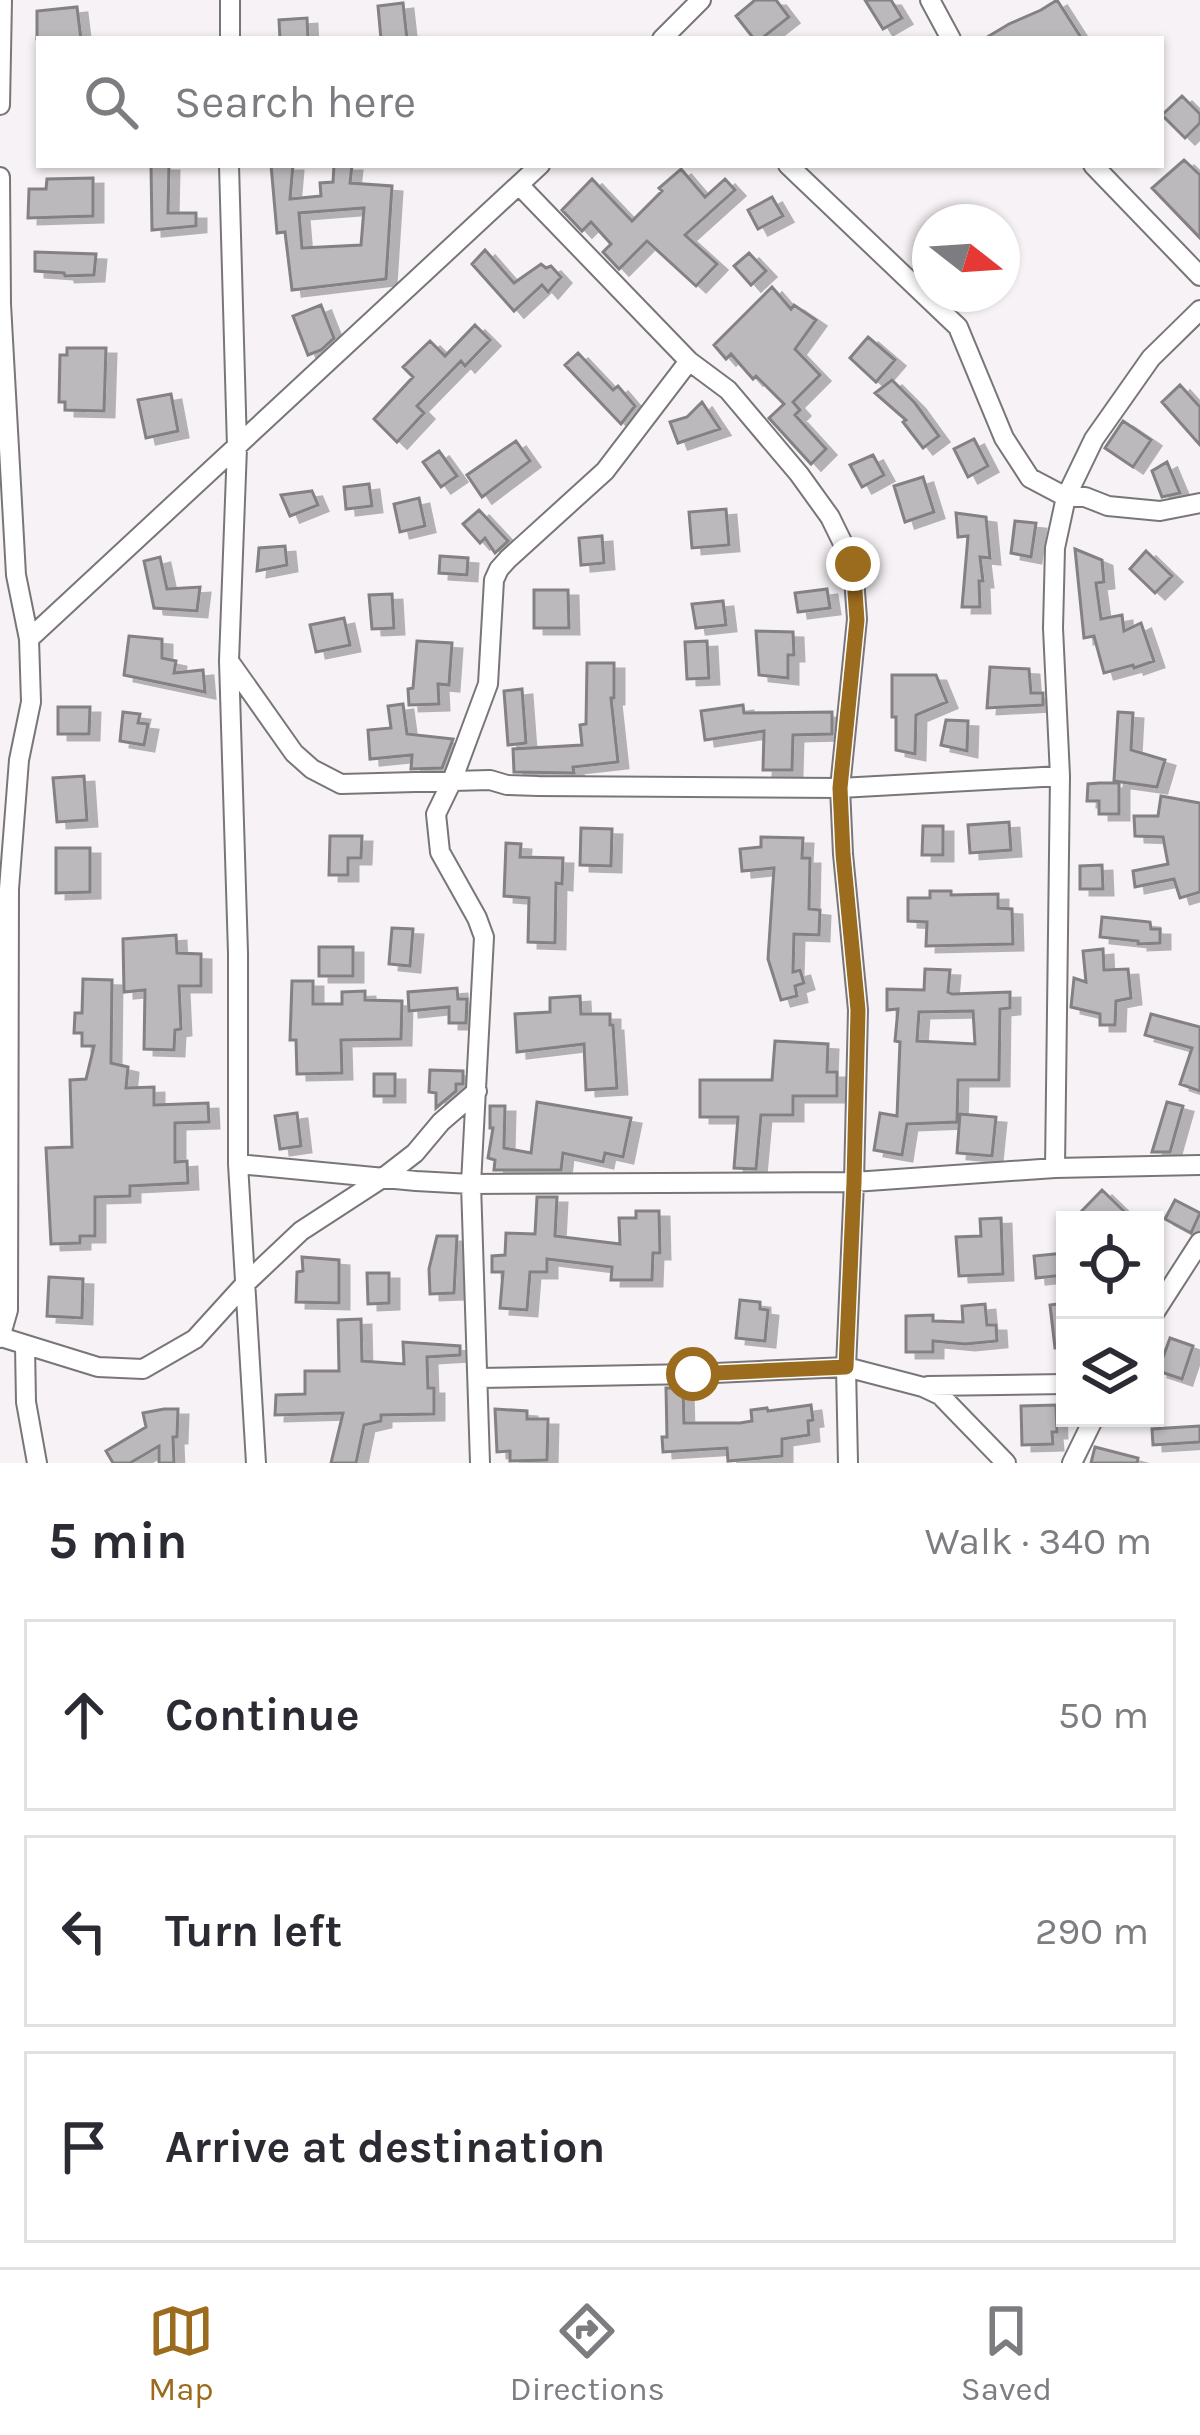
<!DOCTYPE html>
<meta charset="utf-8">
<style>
body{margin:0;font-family:Karla,sans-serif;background:#f7f7f7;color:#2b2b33}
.controls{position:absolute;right:36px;bottom:36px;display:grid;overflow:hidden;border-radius:0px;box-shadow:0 3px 9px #0004}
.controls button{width:108px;height:108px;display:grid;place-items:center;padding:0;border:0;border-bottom:3px solid #e1e1e2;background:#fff;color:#2b2b33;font:60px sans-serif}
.compass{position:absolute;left:912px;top:204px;width:108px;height:108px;border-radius:50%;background:#fff;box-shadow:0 3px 9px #0004;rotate:107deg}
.stop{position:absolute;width:36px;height:36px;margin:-27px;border:9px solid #9b6b1e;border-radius:50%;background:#fff}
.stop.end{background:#9b6b1e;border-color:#fff;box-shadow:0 3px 12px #0008}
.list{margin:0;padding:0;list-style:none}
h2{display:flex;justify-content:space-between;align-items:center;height:156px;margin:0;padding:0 48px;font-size:51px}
h2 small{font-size:39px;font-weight:400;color:#7c7c81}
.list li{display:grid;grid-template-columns:78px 1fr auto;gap:36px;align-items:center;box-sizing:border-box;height:192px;margin:0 24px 24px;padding:0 24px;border:3px solid #e1e1e2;border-radius:0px}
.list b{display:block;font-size:45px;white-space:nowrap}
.list em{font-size:39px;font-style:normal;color:#7c7c81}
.icon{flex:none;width:66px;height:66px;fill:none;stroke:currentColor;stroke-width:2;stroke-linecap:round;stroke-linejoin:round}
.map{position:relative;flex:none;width:1200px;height:1463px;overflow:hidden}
.search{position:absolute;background:#fff;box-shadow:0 3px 9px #0004;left:36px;right:36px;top:36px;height:132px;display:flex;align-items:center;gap:30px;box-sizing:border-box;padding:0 42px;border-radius:0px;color:#7c7c81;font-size:45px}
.sheet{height:804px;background:#fff}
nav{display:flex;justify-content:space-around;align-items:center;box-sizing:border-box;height:168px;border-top:3px solid #e1e1e2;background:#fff;font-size:33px;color:#7c7c81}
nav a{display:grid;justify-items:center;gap:6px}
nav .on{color:#9b6b1e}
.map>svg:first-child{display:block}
.building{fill:#bcb9bc;stroke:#848184;stroke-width:3;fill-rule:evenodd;filter:url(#shadow)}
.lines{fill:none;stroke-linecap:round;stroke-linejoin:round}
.minor-casing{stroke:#797679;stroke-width:22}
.minor{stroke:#fff;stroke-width:18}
.route{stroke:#9b6b1e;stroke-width:15}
</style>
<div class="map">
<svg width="1200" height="1463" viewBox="0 0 1200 1463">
<defs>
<filter id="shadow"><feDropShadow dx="10" dy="6" stdDeviation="0" flood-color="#0004"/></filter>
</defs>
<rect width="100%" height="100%" fill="#f6f2f5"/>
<path class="building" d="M755 0H776L789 17 761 39H754L736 16Z
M865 0H891L902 18 883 29Z
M1057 0 1082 39H984L1009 24 1041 10Z
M403 3 407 39H381L378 6Z
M77 7 81 39H37V11Z
M307 18 308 39H280L279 20Z
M1182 96 1200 114V123L1185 138 1162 115Z
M1184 160 1200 175V238L1152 188Z
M151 165H169L168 213H196V226L152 230Z
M271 165H293L290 199 321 196 320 183 333 182 334 165H352L350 183 392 186 386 279 292 290 285 232 277 233ZM364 208 361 245 302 248 299 213Z
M681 169 705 197 725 179 735 190 685 235 717 264 696 286 647 241 619 269 603 252 611 244 591 222 582 231 562 210 592 179 632 221 662 191 659 188Z
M93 178V216L28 218 29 189H46L47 179Z
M772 197 783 216 758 229 748 210Z
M485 250 514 283 541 264 546 268 551 266 561 277 548 292 542 285 514 311 472 264Z
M35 252 96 254 94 275 65 276 64 273 35 271Z
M749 253 766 271 751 285 734 266Z
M772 287 791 309 794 305 816 320 795 349 820 375 793 402 800 410 795 415 826 449 811 464 769 418 784 404 756 376 753 379 731 354 726 359 714 345Z
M321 305 334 338 321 350 308 355 293 316Z
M475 325 490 340 465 366 461 361 417 406 424 413 397 442 374 419 413 377 403 367 430 341 445 356Z
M868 337 895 360 876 382 850 358Z
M67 348H106L104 411 65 410V402H59L60 355H67Z
M578 353 613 390 618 386 635 406 621 424 565 365Z
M892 380 915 403 939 436 923 448 903 422 906 420 875 393Z
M1180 385 1200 407V445L1162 402Z
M171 394 178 431 146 438 138 400Z
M702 402 720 429 678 443 670 422 687 417Z
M1123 421 1151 440 1133 467 1105 448Z
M974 439 988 466 968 477 954 449Z
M516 441 530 461 482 497 467 475Z
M439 451 457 476 441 487 423 462Z
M873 455 884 475 862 487 850 465Z
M1167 462 1180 493 1162 497 1152 471Z
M923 477 934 512 905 522 894 486Z
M369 484 372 506 346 509 344 487Z
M312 491 318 505 290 516 281 495Z
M419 498 425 526 400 532 394 504Z
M726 509 729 545 692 548 689 512Z
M479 510 508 541 495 553 485 538 480 543 463 524Z
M956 513 986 517 990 558 980 557 983 581H979L980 607H962L968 536 958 537Z
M1015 521 1036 523 1031 557 1011 553Z
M602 536 604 563 581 565 579 538Z
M285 546 287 565 257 571 259 548Z
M1075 549 1102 560 1104 582 1096 583 1101 619 1122 615 1124 631 1141 623 1154 661 1134 668 1133 665 1104 673 1094 636 1084 638Z
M1146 551 1172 576 1155 593 1130 569Z
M440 556 468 558 467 575 439 573Z
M160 557 167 589 200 587 197 611 154 608 144 561Z
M827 589 830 608 798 612 795 593Z
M534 590H568L569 628H534Z
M392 594 394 628 372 629 369 595Z
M723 601 726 625 696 628 692 604Z
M344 618 350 645 316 652 310 625Z
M756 631 793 632 794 655H788V678L759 675Z
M129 636 162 639V658L176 661 174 673 203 670 205 692 124 675Z
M417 641 452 643 449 685 438 684 439 704 409 705 408 689 413 688Z
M707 641 709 678 687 679 685 642Z
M587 663H614V698H611L618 762 573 767 574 773 514 772 513 749 582 745 580 725 586 724Z
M990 667 1029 669 1031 693H1043V705L987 708Z
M892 675H936L947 702 916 715 915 754 896 750V717H892Z
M522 689 526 743 508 745 504 691Z
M403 704 407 734 453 739 442 768 411 769 412 755 370 759 368 730 391 728 388 706Z
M743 705 744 713 832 712V734L793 735 792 770H763L764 731 705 740 701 711Z
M58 707H90L89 734H58Z
M123 712 140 714 138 723 148 724 144 745 120 741Z
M1118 712 1133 713 1131 750 1165 760 1157 787 1114 781Z
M946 720 968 721 967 751 941 745Z
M84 776 87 820 57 822 53 778Z
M1099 783H1119V814H1099V801H1087L1088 784Z
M1161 796 1200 803V892L1180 898 1174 879 1135 887 1133 871 1168 864 1163 837 1135 836 1134 816H1158Z
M1009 822 1011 850 970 853 968 825Z
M923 826H943V855H922Z
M581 828 612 829 611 866 580 865Z
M330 836H362L361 858H348V875H329Z
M761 837 803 838 802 858H810L809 909 820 910 819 935 794 934 793 972 800 970 804 983 795 986 797 996 781 1000 768 959 774 868 742 871 740 849 761 847Z
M506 843 521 844 520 857 563 858 562 884 556 883 555 943 528 942 529 898 504 896Z
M56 848H90V892L56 893Z
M1102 865 1103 889H1080V866Z
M930 891H951V895L998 894V908L1012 909 1013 944 926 946 927 922 908 921V898H930Z
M1102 917 1150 922 1151 929H1160V943L1138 944V941L1100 937Z
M392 928 413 929 410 966 389 964Z
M176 935 177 953 201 954V986H179L181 1029 175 1030 174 1050 144 1049 145 990 124 992 123 939Z
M319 947H353V976H319Z
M1103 949 1104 970 1128 969 1131 998 1116 1001 1115 1025H1100V1014L1071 1007 1074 978 1086 982 1083 951Z
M925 969 950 970 948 992 952 994 1010 992V1008L1000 1009 999 1080H958L957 1122 907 1124 902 1155 874 1150 880 1113 897 1116 900 1042 895 1041 898 1009 887 1010V989L924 990ZM973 1011 975 1044 917 1041 919 1012Z
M83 979 112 980 111 1063 128 1067 126 1088 154 1087V1105L208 1103 209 1122 175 1123V1162L187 1161 188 1183 130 1186V1196L95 1197V1236H80V1243L51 1244 46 1148 72 1147 70 1080 86 1079 94 1046H82V1033H74L75 1013H82Z
M292 981H313V1004H342V992L365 991V1000L402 1001 401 1039 341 1040 342 1073 297 1074 296 1040H290Z
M457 988 458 999H467L466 1023H449V1007L409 1011 408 992Z
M580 996 581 1014H610V1025H613L617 1088 586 1090 584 1044 517 1052 515 1014 550 1012V998Z
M1151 1014 1200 1027V1091L1180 1084 1192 1048 1145 1035Z
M775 1041 828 1044 827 1072H837V1096H793V1115H761L756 1169 734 1168 738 1117H700V1080H772Z
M430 1070 463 1071V1084H456V1091L436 1108V1093L429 1092Z
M374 1074H395V1096H374Z
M537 1102 631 1118 623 1157 605 1153 603 1162 563 1153 561 1170H494L495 1160 488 1158 493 1128H490V1106H505L504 1148 531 1153Z
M1167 1102 1183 1106 1170 1152H1152Z
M297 1113 301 1146 280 1149 275 1116Z
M960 1114 996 1117 992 1156 957 1153Z
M1102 1190 1133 1220H1073Z
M537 1197H557L555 1236 620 1244 619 1218H636V1211H659L660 1253H653L652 1280H611L612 1267 547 1259V1272H530L527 1310 500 1308 503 1272H492V1256L505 1255 506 1233 535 1234Z
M1175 1200 1200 1213 1191 1233 1165 1219Z
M1001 1218 1003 1274 959 1276 956 1237 981 1236 980 1219Z
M437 1236H457L454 1293 430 1294 429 1269Z
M1065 1253V1275L1036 1278 1034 1256Z
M302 1257 339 1260V1303L296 1302 297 1272 303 1271Z
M367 1273H389V1303L368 1304Z
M49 1277 83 1279 82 1318 47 1316Z
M740 1300 760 1302V1309L768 1310 765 1341 736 1338Z
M1065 1303V1348H1055L1050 1305Z
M985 1304 987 1325H996L997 1341 965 1344 933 1341V1352H906V1316L933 1315V1321L963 1322 962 1306Z
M361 1319 362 1361 404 1364 403 1342 460 1346V1355L427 1357 428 1388H434V1414L381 1415V1421L364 1425 356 1463H331L343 1413 275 1415 276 1395 305 1394V1371H339L338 1320Z
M1170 1338 1193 1346 1182 1379 1158 1371Z
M666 1388H683L684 1423H740L752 1421 751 1410 767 1408 768 1411 811 1405 813 1420 808 1421 809 1435 782 1439V1456L728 1461 727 1448 663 1452 662 1437H667Z
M1056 1405 1057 1432H1052L1053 1444 1022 1445 1021 1406Z
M164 1409H178L177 1437H173L174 1463H159V1446L130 1463H113L106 1451 146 1427 143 1413Z
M495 1409 527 1411V1419H548L547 1460 510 1461V1451L497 1452Z
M1200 1426V1442L1153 1445 1152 1429Z
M1095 1447 1138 1458 1137 1463H1091Z"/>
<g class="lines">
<defs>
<path id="minor" d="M930 0 951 39
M230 39V0
M662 39 701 0
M0 105 2 0
M229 165 237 447 229 661 238 953V1164L256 1463
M788 165 958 327 1004 438 1030 478 1066 497H1085L1108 506 1160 511 1200 503
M1093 165 1200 276
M0 177 1 304 16 575 29 639 31 702 19 760 9 889 8 1310 0 1338
M520 186 689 361 728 390 799 474 830 517 853 564 857 619 840 788 843 854 858 1010 854 1182 846 1367 923 1387 940 1395 1006 1463
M29 639 540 165
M229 661 294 753 312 769 341 784 490 780 507 785 538 786 840 788 1060 776
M238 1164 416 1181 471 1184 854 1182 1055 1168 1200 1165
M1055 1168 1060 776 1053 628 1055 548 1066 497 1094 439 1151 358 1200 310
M1155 1312 1200 1242
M1 1337 98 1367 143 1369 195 1339 245 1284 301 1231 384 1177 415 1153 441 1122 477 1091
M25 1346 26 1402 37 1463
M478 1378 693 1374 846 1367 848 1463
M928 1386 1065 1384
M480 1463 471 1184 484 937 477 918 440 852 436 814 452 781 488 684 494 580 499 569 508 559 605 471 689 361
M1072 1463 1094 1418"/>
</defs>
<use href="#minor" class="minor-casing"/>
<use href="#minor" class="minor"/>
</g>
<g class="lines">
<path class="route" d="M693 1374 846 1367 854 1182 858 1010 843 854 840 788 857 620 853 564"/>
</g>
</svg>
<div class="controls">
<button><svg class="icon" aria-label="locate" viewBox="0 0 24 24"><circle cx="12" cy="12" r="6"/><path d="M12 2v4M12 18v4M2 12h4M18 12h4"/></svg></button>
<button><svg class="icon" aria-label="layers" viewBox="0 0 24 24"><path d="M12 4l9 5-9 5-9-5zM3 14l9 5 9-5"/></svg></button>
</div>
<svg class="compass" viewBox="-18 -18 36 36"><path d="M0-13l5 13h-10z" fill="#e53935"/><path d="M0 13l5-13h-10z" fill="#7c7c81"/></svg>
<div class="stop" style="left:693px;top:1374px"></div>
<div class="stop end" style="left:853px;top:564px"></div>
<div class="search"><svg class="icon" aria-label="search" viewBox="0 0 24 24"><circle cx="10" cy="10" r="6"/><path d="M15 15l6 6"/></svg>Search here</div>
</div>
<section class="sheet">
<h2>5 min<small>Walk · 340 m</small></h2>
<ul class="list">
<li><svg class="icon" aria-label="ahead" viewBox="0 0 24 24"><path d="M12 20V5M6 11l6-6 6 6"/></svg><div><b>Continue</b></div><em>50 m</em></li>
<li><svg class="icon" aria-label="left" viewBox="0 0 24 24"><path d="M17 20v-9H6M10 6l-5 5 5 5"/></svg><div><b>Turn left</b></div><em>290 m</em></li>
<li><svg class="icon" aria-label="arrive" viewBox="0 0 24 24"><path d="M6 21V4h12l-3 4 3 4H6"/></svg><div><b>Arrive at destination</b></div></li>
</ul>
</section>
<nav>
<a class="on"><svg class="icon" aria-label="map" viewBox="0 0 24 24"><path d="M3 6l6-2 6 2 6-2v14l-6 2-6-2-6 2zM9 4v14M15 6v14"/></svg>Map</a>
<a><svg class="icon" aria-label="directions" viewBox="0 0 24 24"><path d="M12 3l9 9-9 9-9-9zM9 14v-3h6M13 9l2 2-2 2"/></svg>Directions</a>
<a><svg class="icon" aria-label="saved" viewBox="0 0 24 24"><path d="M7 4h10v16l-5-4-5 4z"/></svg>Saved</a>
</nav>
